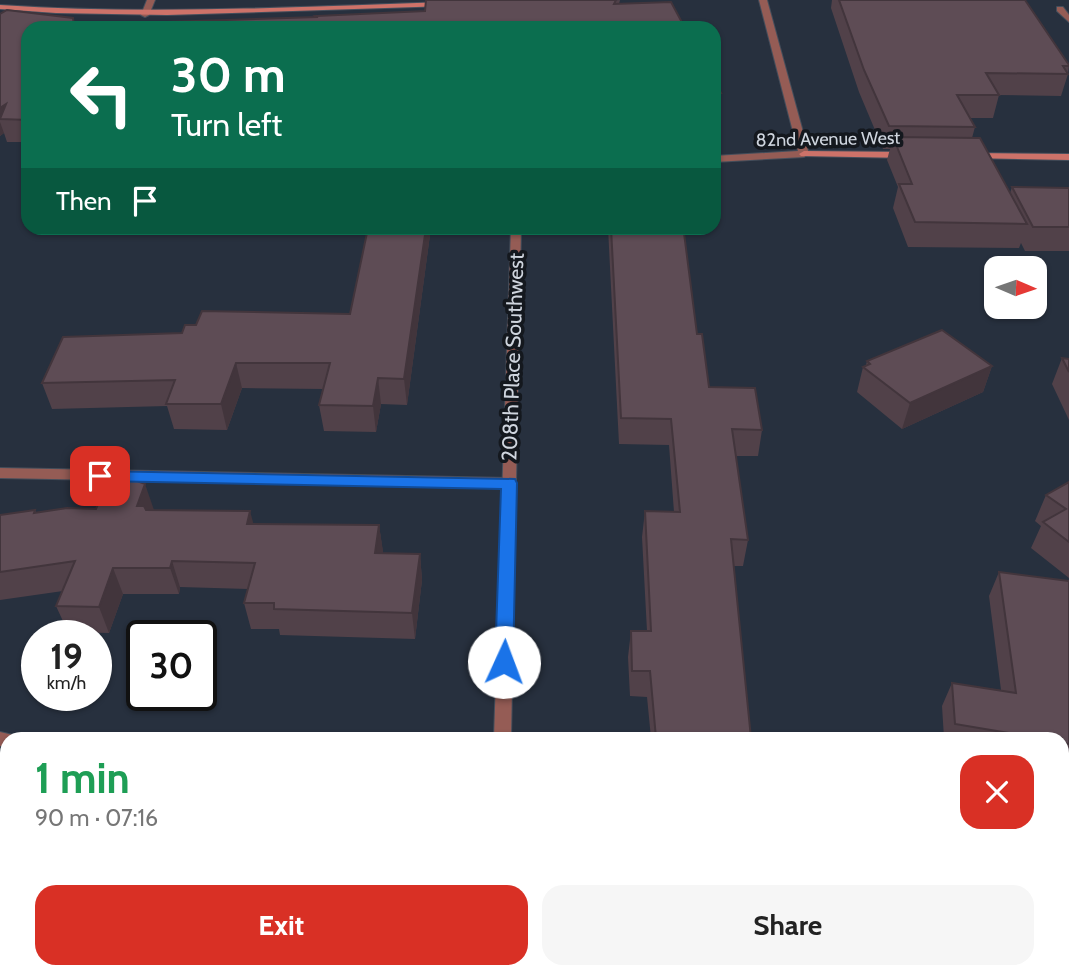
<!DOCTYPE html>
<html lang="en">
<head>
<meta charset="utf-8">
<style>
  :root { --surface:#fff; --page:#f6f6f6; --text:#222; --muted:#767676; --accent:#d93025 }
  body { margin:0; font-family:Cabin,sans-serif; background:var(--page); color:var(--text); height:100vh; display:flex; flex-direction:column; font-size:26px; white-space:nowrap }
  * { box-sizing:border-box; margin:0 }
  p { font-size:23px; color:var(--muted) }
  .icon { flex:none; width:38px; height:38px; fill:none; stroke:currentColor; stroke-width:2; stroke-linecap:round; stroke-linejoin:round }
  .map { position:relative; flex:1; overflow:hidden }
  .drawer { position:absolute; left:0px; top:732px; width:1069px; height:247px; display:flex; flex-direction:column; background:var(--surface); border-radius:21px 21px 0 0; box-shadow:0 2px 5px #0004 }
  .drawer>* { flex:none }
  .hud { position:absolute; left:21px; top:21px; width:700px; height:214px; border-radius:21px; box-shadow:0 2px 5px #0004; background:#0b6e4f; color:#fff; overflow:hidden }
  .needle { width:46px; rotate:92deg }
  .tools { position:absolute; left:984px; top:256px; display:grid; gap:14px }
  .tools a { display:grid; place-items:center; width:63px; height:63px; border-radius:14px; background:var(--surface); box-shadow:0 2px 5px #0004; font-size:35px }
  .speed { position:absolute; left:21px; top:620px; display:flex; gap:14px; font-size:35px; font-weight:700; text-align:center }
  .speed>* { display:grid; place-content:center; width:91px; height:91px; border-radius:50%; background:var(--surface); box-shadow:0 2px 5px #0004; line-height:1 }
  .speed small { font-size:18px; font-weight:400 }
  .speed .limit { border:4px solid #111; border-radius:10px; background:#fff; color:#111 }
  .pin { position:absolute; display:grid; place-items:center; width:60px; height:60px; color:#fff; margin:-30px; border-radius:14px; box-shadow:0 4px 10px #0006 }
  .me { position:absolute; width:77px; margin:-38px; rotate:2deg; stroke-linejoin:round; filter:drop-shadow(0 0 5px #0008) }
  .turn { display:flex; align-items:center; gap:24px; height:147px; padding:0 35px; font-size:32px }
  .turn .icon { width:91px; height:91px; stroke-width:2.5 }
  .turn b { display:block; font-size:49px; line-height:60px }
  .then { display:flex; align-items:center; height:66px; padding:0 35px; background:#0003; gap:14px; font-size:26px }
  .round { display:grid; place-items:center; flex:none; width:74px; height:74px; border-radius:21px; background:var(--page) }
  .headline { display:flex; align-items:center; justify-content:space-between; height:119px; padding:0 35px }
  h1 { font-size:42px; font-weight:700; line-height:52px; color:#1e9e55 }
  .primary-button { display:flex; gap:14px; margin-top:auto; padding:14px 35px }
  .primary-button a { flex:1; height:80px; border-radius:21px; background:var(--accent); color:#fff; font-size:28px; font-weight:700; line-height:80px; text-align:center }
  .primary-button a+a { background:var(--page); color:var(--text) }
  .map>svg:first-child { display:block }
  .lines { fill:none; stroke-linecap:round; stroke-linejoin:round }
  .lane-casing { stroke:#454e5b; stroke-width:2 }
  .street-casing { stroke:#454e5b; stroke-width:2 }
  .secondary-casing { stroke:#454e5b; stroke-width:2 }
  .lane { fill:#955c55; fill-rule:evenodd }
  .street { fill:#955c55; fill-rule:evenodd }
  .secondary { fill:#cd7269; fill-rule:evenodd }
  .wall { fill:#514149 }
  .shaded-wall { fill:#42353c }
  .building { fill:#5e4c55; stroke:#42353c; stroke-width:2 }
  .route { fill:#1a73e8; stroke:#114b97; stroke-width:2 }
  .labels { text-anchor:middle; stroke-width:7; stroke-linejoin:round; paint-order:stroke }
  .far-street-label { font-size:18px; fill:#cfd5de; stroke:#14181e }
  .street-label { font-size:21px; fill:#cfd5de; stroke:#14181e }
</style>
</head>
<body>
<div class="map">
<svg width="1069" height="977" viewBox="0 0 1069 977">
  <rect width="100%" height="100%" fill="#27303e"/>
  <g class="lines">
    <g class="lane-casing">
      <g id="lane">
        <path d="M147 0H155L149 15 145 17 141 15Z"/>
        <path d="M1057 7H1063L1069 15V22L1057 11Z"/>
        <path d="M0 468 509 478 516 483 509 488 0 478Z"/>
      </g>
    </g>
    <g class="street-casing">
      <g id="street">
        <path d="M759 0H767L809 154 804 157 714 162V156L798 151Z"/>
        <path d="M511 228H521L511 738H494Z"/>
        <path d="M0 732 13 735 15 738H7V747L0 746Z"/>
        <path d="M482 971H502L501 977H481Z"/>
      </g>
    </g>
    <g class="secondary-casing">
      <g id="secondary">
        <path d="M444 2 448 4 447 6 167 15 56 13 0 9V5C148 15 296 7 444 2Z"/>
        <path d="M804 151 907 152 912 155 907 158 801 156 799 154Z"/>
        <path d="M972 153 1069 154V160L969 158 967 156Z"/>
      </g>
    </g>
    <use href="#lane" class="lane"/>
    <use href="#street" class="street"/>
    <use href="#secondary" class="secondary"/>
  </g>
  <g class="wall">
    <path d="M620 0 619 4 685 28H28V142H7L4 133 0 136V14L75 25 316 17V16L425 11Z"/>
    <path d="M832 0H1025L1069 65 1068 74 1061 96 999 95 993 118H969L975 127 972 138 1010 193 1012 187 1069 188V251H1025L1021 243 1019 248 908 247 893 208 898 187 887 160 890 149H883L859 92 831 8Z"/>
    <path d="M714 80 721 93 719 115 714 116Z"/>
    <path d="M608 228H682L697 334 709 387 762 430 758 456H736L748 540 743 566H734L751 738H651L647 697 630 696 628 657 631 631H647L642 537 645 511 674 512 669 445 619 444Z"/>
    <path d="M430 235 407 405 381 404 376 432 324 431 319 405 324 389 242 388 227 430 174 429 167 406 52 409 42 383 182 333 196 325 350 314Z"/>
    <path d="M1062 358 1069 359V420L1052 384Z"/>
    <path d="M867 361 992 366 983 392 902 429 857 392 863 367 866 365Z"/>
    <path d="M1069 482V578L1031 548 1041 526 1035 521 1046 495Z"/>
    <path d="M35 510 36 512 154 510 254 524 379 525 383 553 420 554 422 580 415 639 280 635 279 629H251L244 603 248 589 180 587 179 594H123L109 633 68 632 56 606 63 591 0 600V515Z"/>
    <path d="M999 572 1069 581V769L1062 768V738H944L942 706 952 683 1001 690 989 596Z"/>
    <path d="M1069 777V905L1062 895V779Z"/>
    <path d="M0 844 7 971H374L373 977H0Z"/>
    <path d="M650 971H830L831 977H650Z"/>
  </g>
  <g class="shaded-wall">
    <path d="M6 104 0 119V108Z"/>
    <path d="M0 122 4 133 0 136Z"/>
    <path d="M426 228H430V235L407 405 404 379Z"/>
    <path d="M236 363 242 388 227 430 221 404Z"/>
    <path d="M992 366 983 392 902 429 910 403Z"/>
    <path d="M378 378 381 404 376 432 373 406Z"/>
    <path d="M145 484 154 510 146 532 137 506Z"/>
    <path d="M250 511 257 537 247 524Z"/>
    <path d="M379 525 383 551 379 579 375 553Z"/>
    <path d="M420 554 422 580 415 639 412 613Z"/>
    <path d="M172 561 180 587 179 594 170 568Z"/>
    <path d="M113 568 123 594 109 633 99 607Z"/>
    <path d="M366 971H374L373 977H365Z"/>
  </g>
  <g class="building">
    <path d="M426 0H616L614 4 671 2 685 28H28V120L0 119 6 104 0 108V14L7 10 73 18 74 25 318 17 316 16 425 11Z"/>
    <path d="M839 0H1025L1069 65V66H1063L1068 74 986 73 999 95H957L975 127 889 126 864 70Z"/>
    <path d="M714 80 721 93H714Z"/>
    <path d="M893 137 980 138 1027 224 915 222 899 184H912Z"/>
    <path d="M1012 187 1069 188V227H1033Z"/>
    <path d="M368 228H426L404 379 378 378 373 406 319 405 330 363H236L221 404H166L175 380 42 383 63 337 182 333 185 325H196L202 311 350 314Z"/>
    <path d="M611 228H682L684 233 697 334H702L709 387 755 388 762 430 732 429 748 540 731 539 751 738H656L650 671H632L631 631H651L645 511 680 512 671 419 621 418Z"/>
    <path d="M942 330 992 366 910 403 863 367 870 364 867 361Z"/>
    <path d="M1062 358 1069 359V372Z"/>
    <path d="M112 471 145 484 137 506H144L146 510 250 511 247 524 379 525 375 553 420 554 412 613 274 609V603H244L255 563 172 561 170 568H113L99 607 56 606 75 561 0 572V515L35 510 34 513 67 508 96 509Z"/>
    <path d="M1069 482V542L1043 522 1066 509 1046 495Z"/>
    <path d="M999 572 1069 581V744L1062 743V738H1038L955 724 952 683 1016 693Z"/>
    <path d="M1069 777V859L1062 850V779Z"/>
    <path d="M0 844H7V971H366L365 977H142L0 974Z"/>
    <path d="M655 971H830L831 977H656Z"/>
  </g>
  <path class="route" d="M100 471 515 479 517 483 513 662 511 667 504 669 498 667 495 662 501 489 100 481 92 476Z"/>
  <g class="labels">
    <g class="far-street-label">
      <text transform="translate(828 139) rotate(-1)" y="6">82nd Avenue West</text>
    </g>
    <g class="street-label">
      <text transform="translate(513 357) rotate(-88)" y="7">208th Place Southwest</text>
    </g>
  </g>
</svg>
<div class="tools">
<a><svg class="needle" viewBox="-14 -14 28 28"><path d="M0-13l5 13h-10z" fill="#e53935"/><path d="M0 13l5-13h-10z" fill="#767676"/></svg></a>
</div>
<div class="speed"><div>19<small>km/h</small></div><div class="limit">30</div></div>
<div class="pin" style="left:100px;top:476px;background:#d93025"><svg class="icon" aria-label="arrive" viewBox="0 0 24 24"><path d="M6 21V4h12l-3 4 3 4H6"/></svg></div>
<svg class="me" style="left:504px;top:662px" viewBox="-20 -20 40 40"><circle r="19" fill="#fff"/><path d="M0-13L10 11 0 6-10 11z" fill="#1a73e8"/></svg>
<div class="hud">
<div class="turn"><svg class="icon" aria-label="left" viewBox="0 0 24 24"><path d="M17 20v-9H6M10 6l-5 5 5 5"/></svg><div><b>30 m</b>Turn left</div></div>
<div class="then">Then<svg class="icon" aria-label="arrive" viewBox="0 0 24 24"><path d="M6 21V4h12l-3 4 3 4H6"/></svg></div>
</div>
<section class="drawer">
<div class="headline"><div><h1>1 min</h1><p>90 m · 07:16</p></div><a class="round" style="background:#d93025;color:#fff"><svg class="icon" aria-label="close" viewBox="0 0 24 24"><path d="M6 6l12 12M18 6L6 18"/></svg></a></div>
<div class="primary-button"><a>Exit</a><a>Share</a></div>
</section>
</div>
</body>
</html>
